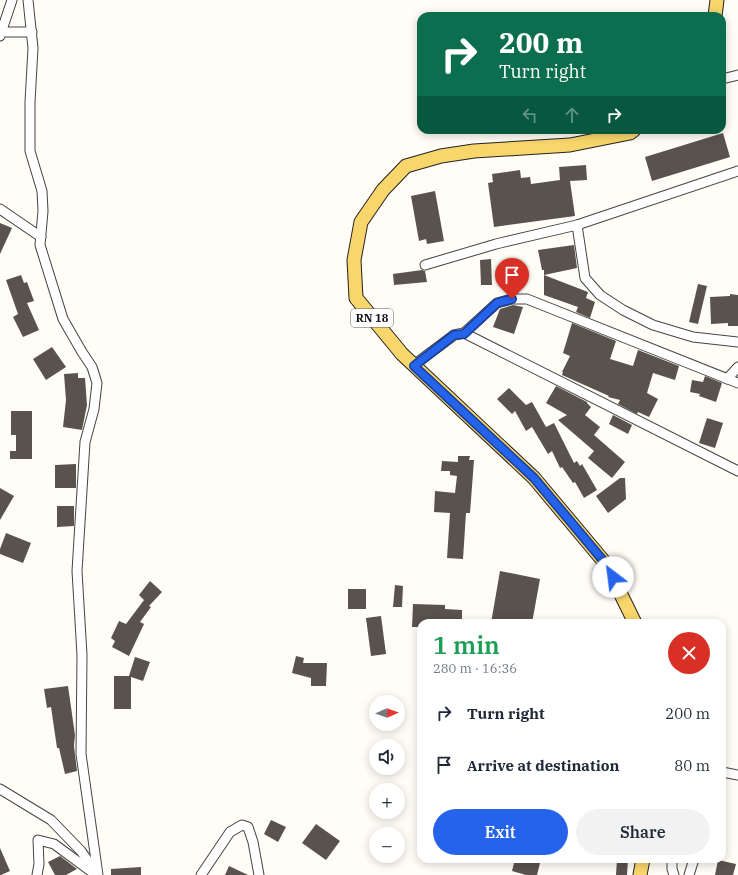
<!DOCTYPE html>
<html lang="en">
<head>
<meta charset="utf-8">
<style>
  :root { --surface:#fff; --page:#f2f2f3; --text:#1f2937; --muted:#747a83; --accent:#2563eb }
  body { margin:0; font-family:"IBM Plex Serif",serif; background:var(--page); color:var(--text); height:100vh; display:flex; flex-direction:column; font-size:15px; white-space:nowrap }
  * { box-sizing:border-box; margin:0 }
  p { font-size:13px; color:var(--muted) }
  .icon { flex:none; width:22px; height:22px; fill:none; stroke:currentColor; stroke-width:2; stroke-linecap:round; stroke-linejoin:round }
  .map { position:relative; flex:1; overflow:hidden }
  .panel { position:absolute; left:417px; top:619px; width:309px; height:244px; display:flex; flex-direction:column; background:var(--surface); border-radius:12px; box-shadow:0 2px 10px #0003 }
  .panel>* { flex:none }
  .guide { position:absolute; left:417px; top:12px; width:309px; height:122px; border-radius:12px; box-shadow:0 2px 10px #0003; background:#0b6e4f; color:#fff; overflow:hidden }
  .needle { width:26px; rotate:88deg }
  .fabs { position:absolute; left:369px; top:695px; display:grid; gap:8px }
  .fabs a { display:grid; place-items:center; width:36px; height:36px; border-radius:50%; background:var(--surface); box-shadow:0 2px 10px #0003; font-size:20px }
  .pin { position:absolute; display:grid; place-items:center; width:34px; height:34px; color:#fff; margin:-41px -17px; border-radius:50% 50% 50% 0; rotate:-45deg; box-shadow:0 0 4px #0007 }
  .pin .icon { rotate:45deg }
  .me { position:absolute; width:44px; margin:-22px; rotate:330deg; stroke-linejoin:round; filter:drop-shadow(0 0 3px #0008) }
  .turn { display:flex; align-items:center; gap:14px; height:84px; padding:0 16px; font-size:18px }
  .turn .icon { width:52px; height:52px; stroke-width:2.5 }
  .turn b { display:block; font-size:28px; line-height:34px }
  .lanes { display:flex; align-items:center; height:38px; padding:0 16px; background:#0003; justify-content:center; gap:20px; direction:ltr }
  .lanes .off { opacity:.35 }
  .round { display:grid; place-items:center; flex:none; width:42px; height:42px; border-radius:21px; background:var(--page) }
  .summary { display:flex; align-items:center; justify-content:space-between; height:68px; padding:0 16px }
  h1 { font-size:24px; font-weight:600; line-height:30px; color:#1e9e55 }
  .button { display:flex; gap:8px; margin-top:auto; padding:8px 16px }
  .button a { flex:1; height:46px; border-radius:24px; background:var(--accent); color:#fff; font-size:16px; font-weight:600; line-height:46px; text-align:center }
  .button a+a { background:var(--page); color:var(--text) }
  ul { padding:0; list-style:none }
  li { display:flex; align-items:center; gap:12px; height:52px; padding:0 16px }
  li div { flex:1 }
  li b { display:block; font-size:15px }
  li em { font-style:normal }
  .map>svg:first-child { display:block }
  .building { fill:#5a524d }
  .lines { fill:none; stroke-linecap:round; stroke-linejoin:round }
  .minor-casing { stroke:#444; stroke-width:11 }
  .primary-casing { stroke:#222; stroke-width:15 }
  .minor { stroke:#fff; stroke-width:9 }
  .primary { stroke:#f9d66b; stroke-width:13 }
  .route-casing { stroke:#184099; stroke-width:10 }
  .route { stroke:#2563eb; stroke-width:7 }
  .labels { text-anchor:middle; stroke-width:4; stroke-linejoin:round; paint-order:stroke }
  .shield { fill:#fff; stroke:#585858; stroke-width:1 }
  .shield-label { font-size:11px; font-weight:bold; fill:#111 }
</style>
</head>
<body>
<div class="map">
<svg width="738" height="875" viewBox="0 0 738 875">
  <rect width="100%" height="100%" fill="#fffdf5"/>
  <g class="building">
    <path d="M723 133 730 157 652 181 645 157Z"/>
    <path d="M586 165 587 180 570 181 575 216 494 227 488 183 493 182 492 174 520 170 521 178 530 177 531 184 560 180 559 167Z"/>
    <path d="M435 191 444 241 427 244 426 239 419 241 411 196Z"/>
    <path d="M0 223 12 228 0 254Z"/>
    <path d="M574 245 577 268 544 275 588 292 586 298 595 302 590 318 576 312 578 307 544 295V270H542L538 250Z"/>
    <path d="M491 259 492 285H481L480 260Z"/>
    <path d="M422 270 425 271 427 282 394 285 393 274Z"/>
    <path d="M21 275 24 283 27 282 34 301 27 303 39 330 23 337 13 317 18 314 6 280Z"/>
    <path d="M698 284 707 286 698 324 689 322Z"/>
    <path d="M730 294 738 295V326H728V323L711 324 710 297 730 296Z"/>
    <path d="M513 305 523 307 514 334 493 327 500 309Z"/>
    <path d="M572 323 616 341 610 359 633 366 638 350 679 366 675 380 653 373 647 393 658 399 649 417 638 412 637 414 618 404 620 400 608 397 609 396 562 375 563 372H562L570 356 563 353Z"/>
    <path d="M52 347 66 367 46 380 33 359Z"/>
    <path d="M78 373V378H85L87 405 82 430 63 427 66 400 64 374Z"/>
    <path d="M705 376 722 383 716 402 699 396 700 394 690 392 692 380 703 382Z"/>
    <path d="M556 386 587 402V403L591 407 585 415 600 427 594 435 625 462 612 478 588 458 594 451 558 420 567 415 546 403Z"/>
    <path d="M509 388 526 405 532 402 546 427 554 423 574 463 577 461 580 466 582 464 597 490 584 498 575 482 573 483 562 467 560 468 552 451 548 454 532 427 526 431 515 411 512 414 497 399Z"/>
    <path d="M11 411H32V459H10V451H16V435H11Z"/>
    <path d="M613 415 632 425 628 434 609 424Z"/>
    <path d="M707 418 723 423 715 448 699 443Z"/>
    <path d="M458 456H470L469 460H474L470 513H466L463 559 447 558 450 513 434 512 435 491 455 493 457 476 450 475V471H441L442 461 458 462Z"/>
    <path d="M76 464V488H55V465Z"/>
    <path d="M620 478H625L626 499 608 513 596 496Z"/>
    <path d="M0 488 14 496 0 520Z"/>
    <path d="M57 506H74V526L57 527Z"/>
    <path d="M6 533 31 543 23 563 0 554V549Z"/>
    <path d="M500 571 540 579 532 623H491Z"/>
    <path d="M150 581 162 592 149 606 151 607 140 622 144 624 129 656 112 647 115 641 111 638 119 621 126 624 144 600 139 595Z"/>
    <path d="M395 585 403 586 402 607H393Z"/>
    <rect x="348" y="589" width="18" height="20"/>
    <path d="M413 604 445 605V609L462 610V623H421V627H412Z"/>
    <path d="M381 616 386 654 371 656 366 618Z"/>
    <path d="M296 656 304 658 303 663H327L326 686H311V678L292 673Z"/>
    <path d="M135 657 150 662 143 681 131 677V709H114V676H129Z"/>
    <path d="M68 686 75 735 74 746 77 771 65 774 59 748H57L51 707 47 708 44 689Z"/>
    <path d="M271 820 286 827 278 842 264 834Z"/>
    <path d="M316 824 340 841 326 860 302 843Z"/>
    <path d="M0 848 10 871 1 875H0Z"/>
    <path d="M60 856 77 869 66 875H55L48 862Z"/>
    <path d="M515 859H541L537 875H526L512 871Z"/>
    <path d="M617 859H628L627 875H616Z"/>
    <path d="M718 860 736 864 733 875H715Z"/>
    <path d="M229 866 248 875H225Z"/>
    <path d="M141 867V875H111V869Z"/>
  </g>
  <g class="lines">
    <g class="minor-casing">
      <g id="minor">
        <path d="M28 0 33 48 30 102V151L42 191 43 211 40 245 63 319 82 352 92 367 97 383 94 409 85 442 77 571 82 655 81 754 98 875"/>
        <path d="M1 32H32"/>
        <path d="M0 36 12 0"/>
        <path d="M722 79 738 75"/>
        <path d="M0 209 41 237"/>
        <path d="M577 225 585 278 600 295 623 310 653 325 693 337 738 342"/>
        <path d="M425 265 496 244 577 225 738 171"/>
        <path d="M464 333 497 303 512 299H527L738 383"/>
        <path d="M414 365 454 335 464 333 738 471"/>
        <path d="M727 379 738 367"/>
        <path d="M722 772 738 775"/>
        <path d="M0 789 51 820 81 851 97 874"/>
        <path d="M672 859V869L674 875"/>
        <path d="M37 875 39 864 38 840 54 844 92 872"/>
        <path d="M201 875 230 832 242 825 248 827 253 842 259 875"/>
        <path d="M689 875 694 859"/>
      </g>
    </g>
    <g class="primary-casing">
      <g id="primary">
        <path d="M715 16 717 0"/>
        <path d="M634 130 630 133 570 145 474 151 441 156 406 166 383 190 361 222 354 260 356 298 402 354 534 478 606 564 635 623"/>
        <path d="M640 875 643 859"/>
      </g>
    </g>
    <use href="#minor" class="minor"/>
    <use href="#primary" class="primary"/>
  </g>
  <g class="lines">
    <g class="route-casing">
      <path id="route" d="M512 299 497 303 464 334 454 335 414 366 534 478 606 564 613 577"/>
    </g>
    <use href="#route" class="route"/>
  </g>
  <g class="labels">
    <rect class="shield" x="351" y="309" width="42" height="18" rx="3"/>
    <g class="shield-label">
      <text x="372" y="322">RN 18</text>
    </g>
  </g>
</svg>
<div class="fabs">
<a><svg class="needle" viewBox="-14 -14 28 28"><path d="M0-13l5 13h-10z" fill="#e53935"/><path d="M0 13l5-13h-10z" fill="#747a83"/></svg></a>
<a><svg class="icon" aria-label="sound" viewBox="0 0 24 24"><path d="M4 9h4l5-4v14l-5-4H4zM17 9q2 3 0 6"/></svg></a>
<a>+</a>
<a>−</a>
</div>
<div class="pin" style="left:512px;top:299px;background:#d93025"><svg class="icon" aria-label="arrive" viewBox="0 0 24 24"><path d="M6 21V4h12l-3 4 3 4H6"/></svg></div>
<svg class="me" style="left:613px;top:577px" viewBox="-20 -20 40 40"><circle r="19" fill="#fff"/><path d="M0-13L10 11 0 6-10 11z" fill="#2563eb"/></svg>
<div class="guide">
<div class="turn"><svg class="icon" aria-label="right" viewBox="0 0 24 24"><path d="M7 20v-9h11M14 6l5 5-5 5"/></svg><div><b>200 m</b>Turn right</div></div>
<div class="lanes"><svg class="icon off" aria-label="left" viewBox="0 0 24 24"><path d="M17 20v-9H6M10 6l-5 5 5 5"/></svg><svg class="icon off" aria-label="ahead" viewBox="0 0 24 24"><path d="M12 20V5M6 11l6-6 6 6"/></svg><svg class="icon" aria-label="right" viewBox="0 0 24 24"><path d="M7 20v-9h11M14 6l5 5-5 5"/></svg></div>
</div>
<section class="panel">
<div class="summary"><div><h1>1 min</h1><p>280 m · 16:36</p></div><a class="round" style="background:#d93025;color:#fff"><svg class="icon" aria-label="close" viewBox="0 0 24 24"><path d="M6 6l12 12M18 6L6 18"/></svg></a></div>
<ul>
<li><svg class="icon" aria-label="right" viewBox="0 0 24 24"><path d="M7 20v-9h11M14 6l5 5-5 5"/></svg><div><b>Turn right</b></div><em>200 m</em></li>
<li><svg class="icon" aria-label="arrive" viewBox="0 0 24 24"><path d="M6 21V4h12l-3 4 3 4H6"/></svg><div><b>Arrive at destination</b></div><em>80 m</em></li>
</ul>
<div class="button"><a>Exit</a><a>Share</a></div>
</section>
</div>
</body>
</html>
